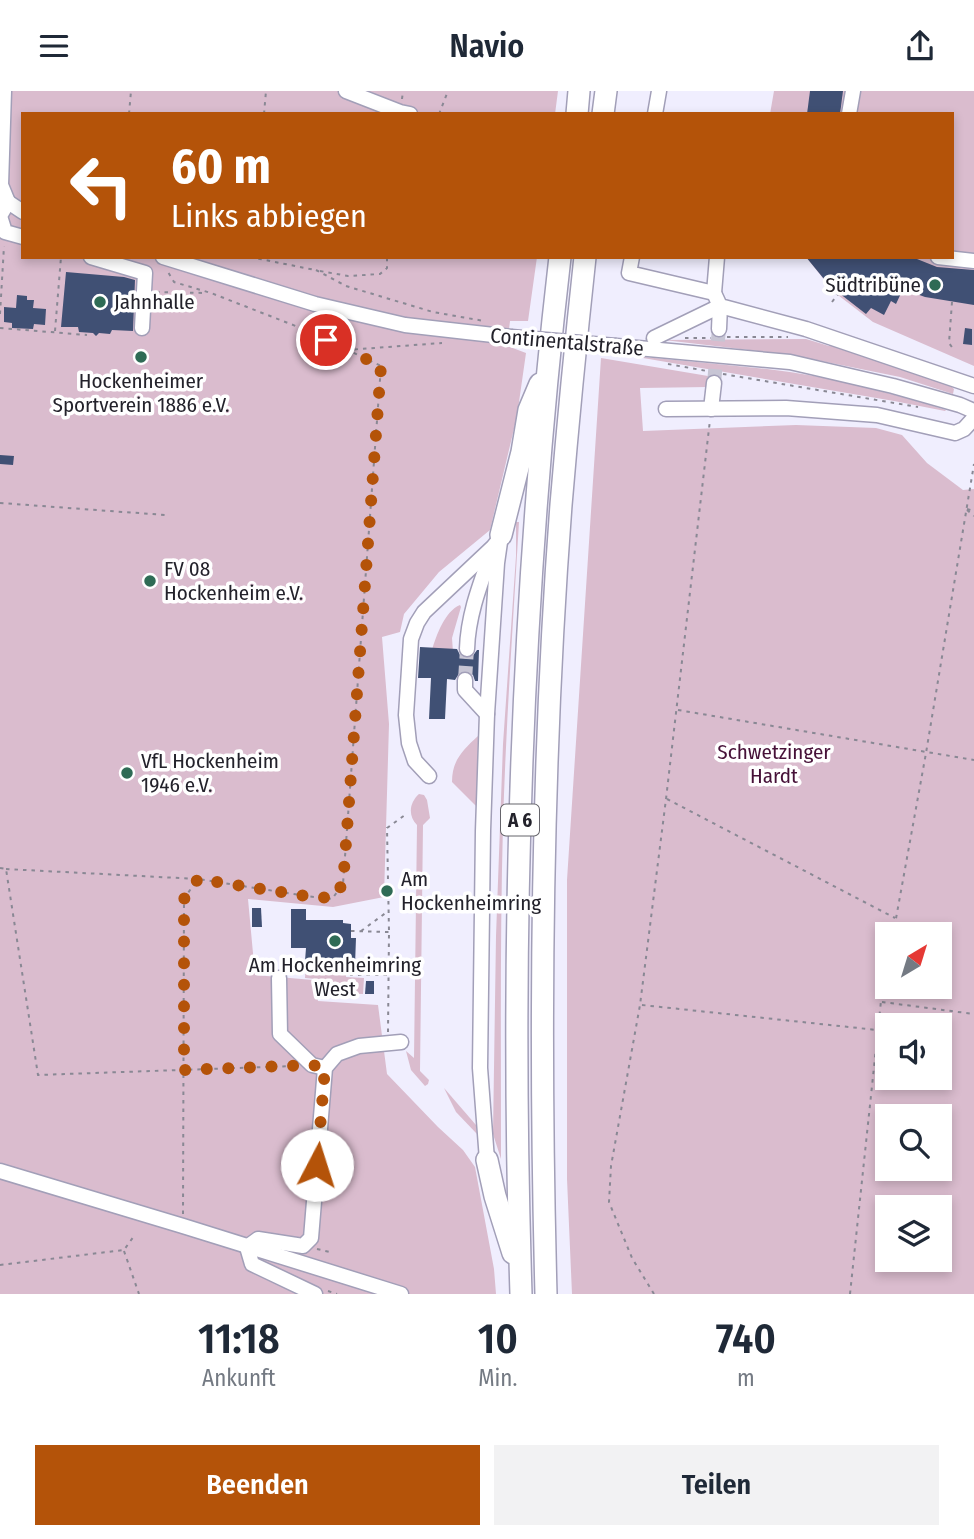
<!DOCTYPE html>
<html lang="de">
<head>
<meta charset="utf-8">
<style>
  :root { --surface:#fff; --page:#f2f2f3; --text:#1f2937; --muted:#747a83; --accent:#b45309 }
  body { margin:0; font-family:"Fira Sans Condensed",sans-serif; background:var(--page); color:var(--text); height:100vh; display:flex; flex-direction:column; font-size:26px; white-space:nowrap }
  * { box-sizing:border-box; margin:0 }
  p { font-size:23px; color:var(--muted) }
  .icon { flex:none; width:38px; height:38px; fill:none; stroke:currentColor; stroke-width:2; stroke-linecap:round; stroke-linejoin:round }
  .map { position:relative; height:1203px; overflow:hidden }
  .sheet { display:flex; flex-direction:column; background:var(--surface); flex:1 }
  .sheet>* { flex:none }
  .top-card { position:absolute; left:21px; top:21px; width:933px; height:147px; border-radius:0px; box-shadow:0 4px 10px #0003; background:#b45309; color:#fff; overflow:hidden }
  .needle { width:46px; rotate:38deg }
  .controls { position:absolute; left:875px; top:831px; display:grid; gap:14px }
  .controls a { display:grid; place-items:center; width:77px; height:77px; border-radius:0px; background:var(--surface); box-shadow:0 4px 10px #0003; font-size:35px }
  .pin { position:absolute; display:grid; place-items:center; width:60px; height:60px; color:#fff; margin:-30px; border:4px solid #fff; border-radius:50%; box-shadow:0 2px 7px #0007 }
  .me { position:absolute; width:77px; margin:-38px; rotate:5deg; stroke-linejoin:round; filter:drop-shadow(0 0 5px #0008) }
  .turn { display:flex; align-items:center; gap:24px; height:147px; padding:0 35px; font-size:32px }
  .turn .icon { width:91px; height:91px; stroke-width:2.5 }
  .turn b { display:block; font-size:49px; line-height:60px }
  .eta { display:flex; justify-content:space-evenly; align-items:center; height:119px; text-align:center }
  .eta b { font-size:42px; font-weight:600; line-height:49px }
  .cta { display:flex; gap:14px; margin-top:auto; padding:14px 35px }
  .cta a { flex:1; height:80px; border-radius:0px; background:var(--accent); color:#fff; font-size:28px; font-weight:600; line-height:80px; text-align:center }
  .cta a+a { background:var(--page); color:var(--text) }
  header { display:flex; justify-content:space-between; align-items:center; height:91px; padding:0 35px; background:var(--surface); font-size:32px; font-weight:600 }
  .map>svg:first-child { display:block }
  .green { fill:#dabcce; fill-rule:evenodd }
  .building { fill:#405074 }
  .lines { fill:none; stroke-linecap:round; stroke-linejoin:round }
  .minor-tunnel { stroke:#c7c5d4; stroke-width:14; stroke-dasharray:14 7; stroke-linecap:butt }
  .minor-casing { stroke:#a29fb8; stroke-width:17 }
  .highway-casing { stroke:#a29fb8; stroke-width:24 }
  .path { stroke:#898894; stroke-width:2; stroke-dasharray:3.5 5; stroke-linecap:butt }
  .minor { stroke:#fff; stroke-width:14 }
  .highway { stroke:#fff; stroke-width:21 }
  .minor-bridge-casing { stroke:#a29fb8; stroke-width:17; stroke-linecap:butt }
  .minor-bridge { stroke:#fff; stroke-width:14 }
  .route { stroke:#b45309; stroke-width:12; stroke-dasharray:0 21.6 }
  .poi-dot { fill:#2f6b55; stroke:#fff; stroke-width:2.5 }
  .labels { text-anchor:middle; stroke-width:7; stroke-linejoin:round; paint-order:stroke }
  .shield { fill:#fff; stroke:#65646b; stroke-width:2 }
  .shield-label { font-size:19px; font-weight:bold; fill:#23222b }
  .poi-label { font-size:21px; fill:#23222b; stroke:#fff; text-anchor:start }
  .street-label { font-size:21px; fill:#23222b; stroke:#fff }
  .park-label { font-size:21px; fill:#461138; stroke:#fff }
</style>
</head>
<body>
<header><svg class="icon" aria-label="menu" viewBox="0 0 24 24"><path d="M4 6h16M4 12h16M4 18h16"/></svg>Navio<svg class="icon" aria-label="share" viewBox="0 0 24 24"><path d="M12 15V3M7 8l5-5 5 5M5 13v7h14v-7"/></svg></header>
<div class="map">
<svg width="974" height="1203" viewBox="0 0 974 1203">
  <rect width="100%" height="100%" fill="#f0eefe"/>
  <g class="green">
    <path d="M0 0H558L555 23H23V166H537L528 230H510L507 255 526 262 517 325 490 439 439 481 404 523 400 541 382 546 389 633 384 806 333 816 248 808 255 884 313 889 318 910 378 914 387 983 438 1036 463 1059 475 1076 494 1178 496 1203H0Z"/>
    <path d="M774 0H974V275L873 231 834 201 806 166H952V23H770Z"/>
    <path d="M806 248 829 255 830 252 947 291 954 298 953 303 900 286 792 264 664 249Z"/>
    <path d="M644 266C685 270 726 274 767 278 828 285 888 301 946 319L945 320 894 310 643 267Z"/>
    <path d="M601 267 708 285V296L640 297 643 340 796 334 876 337 902 344 927 372 963 399 974 398V1203H572L567 1088V789ZM887 844H940V896H887ZM887 934H940V987H887ZM887 1026H940V1078H887ZM887 1116H940V1169H887Z"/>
    <path d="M516 431H519C513 532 506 632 503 733 500 845 501 956 501 1068L493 1043 496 845 503 653 516 465Z"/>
    <path d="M460 514 461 516 452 547 453 561 432 559C436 545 445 520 460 514Z"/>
    <path d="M478 645 477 716 452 691C452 669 463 659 478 645Z"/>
    <path d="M419 703 424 704 427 709 430 727 423 734 420 980 429 989 428 993 425 995 411 979 406 960 414 967 417 734C408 725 409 712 419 703Z"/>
    <path d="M306 872 346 873V886L364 887 363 903 317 902V888L305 887Z"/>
    <path d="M444 997 476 1034 477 1043 456 1021Z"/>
  </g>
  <g class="building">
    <path d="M810 0H843L840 23H807Z"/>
    <path d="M806 166H912L937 176 974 179V214L925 206 903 198 896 213 891 210 884 224 871 217 866 223 839 202 824 188Z"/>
    <path d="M66 181 124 186 135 189 133 240 112 239 110 243 99 242 96 245 93 242 79 241 78 236H61Z"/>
    <path d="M17 204 27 205V209H34L33 217 46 218 45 234 34 233 33 238 12 237V232L4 231V216L16 217Z"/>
    <path d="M965 237 972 238V254L963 253Z"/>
    <path d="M0 364 14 365 13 374 0 373Z"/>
    <path d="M420 556 457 558 461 566 467 568 472 566 477 559H479L478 590H475L473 584 466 579 460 581 455 589 447 588 445 628H429L431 587H418Z"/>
    <path d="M252 817H261L262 836H252Z"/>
    <path d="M291 818H306V829H343V832L351 833V847H356L355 874H347V871L305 870 306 857H291Z"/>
    <path d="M366 890H374V903H365Z"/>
  </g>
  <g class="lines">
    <g class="minor-tunnel">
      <path d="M714 292 719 238"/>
      <path d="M465 589 467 558"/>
    </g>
    <g class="minor-casing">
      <g id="minor">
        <path d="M4 0 1 94 8 111"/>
        <path d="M346 0 400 21 410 23"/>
        <path d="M655 23 659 0"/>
        <path d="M849 23 853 0"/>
        <path d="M0 111H8L23 121"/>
        <path d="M8 111 0 125 5 141 23 146"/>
        <path d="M91 166 145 182 142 237"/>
        <path d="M163 166 315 213 405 234 511 246"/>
        <path d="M632 166 629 182 714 202 720 215 806 238 974 295"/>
        <path d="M938 166 974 170"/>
        <path d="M714 202 717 166"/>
        <path d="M654 247 720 215 719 238"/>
        <path d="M616 255 790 271 893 295 960 314 974 320"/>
        <path d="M666 318 786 317 877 324 955 342 964 338 974 327"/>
        <path d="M711 318 714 292"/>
        <path d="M467 558C468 523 481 491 493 457"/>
        <path d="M465 589V599L487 623"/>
        <path d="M429 685 415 670 409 652 406 624 411 548 417 532 424 521 493 456 501 446"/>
        <path d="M279 887 280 943 312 974 325 977"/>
        <path d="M487 1069 480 977 483 740 487 623 497 472 501 444"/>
        <path d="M0 1080 183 1135 401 1203"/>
        <path d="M315 1203 252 1173 247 1156 258 1148 303 1155 311 1147 325 977 337 963 359 955 401 951"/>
      </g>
    </g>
    <g class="highway-casing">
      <g id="highway">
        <path d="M577 23 579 0"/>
        <path d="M603 23 606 0"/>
        <path d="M501 444 522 361 529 319 540 293"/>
        <path d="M487 1069 495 1105 513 1162"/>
        <path d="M521 1203C510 857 520 510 560 166"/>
        <path d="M546 1203C539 940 541 676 561 414 568 331 576 249 585 166"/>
      </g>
    </g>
    <g class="path">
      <path d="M402 8 403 0"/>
      <path d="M129 23 131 0"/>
      <path d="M264 23 266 0"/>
      <path d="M439 23 448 0"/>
      <path d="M250 166 315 179"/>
      <path d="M316 179 346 195 433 221 484 230"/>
      <path d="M320 180 348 185 380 183 387 177V166"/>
      <path d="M156 201 207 202"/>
      <path d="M832 211 839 202"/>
      <path d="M952 211 949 252 954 259"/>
      <path d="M0 223 4 155"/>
      <path d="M0 237 87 244"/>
      <path d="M55 240 61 166"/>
      <path d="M727 246H788"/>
      <path d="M685 247H711"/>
      <path d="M346 259 442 252"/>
      <path d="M668 273 707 280"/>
      <path d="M723 283 918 316"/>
      <path d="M0 412 165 424"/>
      <path d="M967 418 974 420"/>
      <path d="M967 419 974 425"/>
      <path d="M678 619 974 669"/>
      <path d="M667 708 895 827"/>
      <path d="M0 777 6 778 38 984 293 975"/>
      <path d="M6 778 198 788 306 805 332 808 343 793 381 275 306 239 211 202 174 191 168 181"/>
      <path d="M351 840 389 841"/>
      <path d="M361 840 387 821"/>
      <path d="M893 844 926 662 974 373"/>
      <path d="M351 874V884H388"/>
      <path d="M329 881 350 882"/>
      <path d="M882 911 974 923"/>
      <path d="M642 914 877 939"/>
      <path d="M388 941 389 841 387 737 405 724"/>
      <path d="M183 1123 184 808 196 790"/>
      <path d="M317 1158 330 1161"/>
      <path d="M124 1160 139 1203"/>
      <path d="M0 1174 124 1159 134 1145"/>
      <path d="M328 1200 337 1203"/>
      <path d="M654 1203 632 1167 609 1111 611 1075 640 914 666 708 710 329"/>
      <path d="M850 1203 881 910 887 876"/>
    </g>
    <use href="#minor" class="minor"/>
    <use href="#highway" class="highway"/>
    <g class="minor-bridge-casing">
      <path id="minor-bridge" d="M511 246 616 255"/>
    </g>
    <use href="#minor-bridge" class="minor-bridge"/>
  </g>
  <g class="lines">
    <path class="route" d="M317 1074 325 977 312 974 184 979V808L198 788 306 805 332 807 343 793 381 275 326 249"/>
  </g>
  <g class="poi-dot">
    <circle cx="935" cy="194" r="7"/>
    <circle cx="100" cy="211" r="7"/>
    <circle cx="141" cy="266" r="7"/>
    <circle cx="150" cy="490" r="7"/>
    <circle cx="127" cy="682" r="7"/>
    <circle cx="387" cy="800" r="7"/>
    <circle cx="335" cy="850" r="7"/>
  </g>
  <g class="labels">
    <rect class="shield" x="501" y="713.5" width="38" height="31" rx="5"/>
    <g class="shield-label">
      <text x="520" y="736">A 6</text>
    </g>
    <g class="poi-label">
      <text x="921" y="201" text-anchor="end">Südtribüne</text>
      <text x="114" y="218">Jahnhalle</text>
      <text x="141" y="297" text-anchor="middle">Hockenheimer<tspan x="141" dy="24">Sportverein 1886 e.V.</tspan></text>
      <text x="164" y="485">FV 08<tspan x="164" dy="24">Hockenheim e.V.</tspan></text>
      <text x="141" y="677">VfL Hockenheim<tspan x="141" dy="24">1946 e.V.</tspan></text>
      <text x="401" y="795">Am<tspan x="401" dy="24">Hockenheimring</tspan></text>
      <text x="335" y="881" text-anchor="middle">Am Hockenheimring<tspan x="335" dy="24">West</tspan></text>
    </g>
    <g class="street-label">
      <text transform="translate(567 251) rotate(5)" y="7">Continentalstraße</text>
    </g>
    <g class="park-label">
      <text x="774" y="668">Schwetzinger<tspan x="774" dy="24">Hardt</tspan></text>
    </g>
  </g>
</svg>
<div class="controls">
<a><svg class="needle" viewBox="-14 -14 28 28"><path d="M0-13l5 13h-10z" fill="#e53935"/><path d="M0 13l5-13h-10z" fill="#747a83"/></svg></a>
<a><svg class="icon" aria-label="sound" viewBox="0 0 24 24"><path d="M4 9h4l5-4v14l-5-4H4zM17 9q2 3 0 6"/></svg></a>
<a><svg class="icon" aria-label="search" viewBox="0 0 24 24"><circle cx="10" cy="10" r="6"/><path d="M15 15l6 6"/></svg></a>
<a><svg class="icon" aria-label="layers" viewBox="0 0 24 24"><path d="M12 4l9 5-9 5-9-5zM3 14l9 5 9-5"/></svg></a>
</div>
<div class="pin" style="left:326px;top:249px;background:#d93025"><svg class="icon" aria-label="arrive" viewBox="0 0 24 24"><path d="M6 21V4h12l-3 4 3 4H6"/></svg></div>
<svg class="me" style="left:317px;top:1074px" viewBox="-20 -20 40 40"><circle r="19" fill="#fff"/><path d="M0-13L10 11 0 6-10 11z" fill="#b45309"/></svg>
<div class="top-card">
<div class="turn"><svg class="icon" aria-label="left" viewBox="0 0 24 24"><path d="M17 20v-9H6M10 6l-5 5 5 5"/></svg><div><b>60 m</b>Links abbiegen</div></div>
</div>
</div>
<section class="sheet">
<div class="eta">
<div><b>11:18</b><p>Ankunft</p></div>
<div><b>10</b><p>Min.</p></div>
<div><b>740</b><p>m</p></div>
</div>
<div class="cta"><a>Beenden</a><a>Teilen</a></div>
</section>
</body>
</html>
